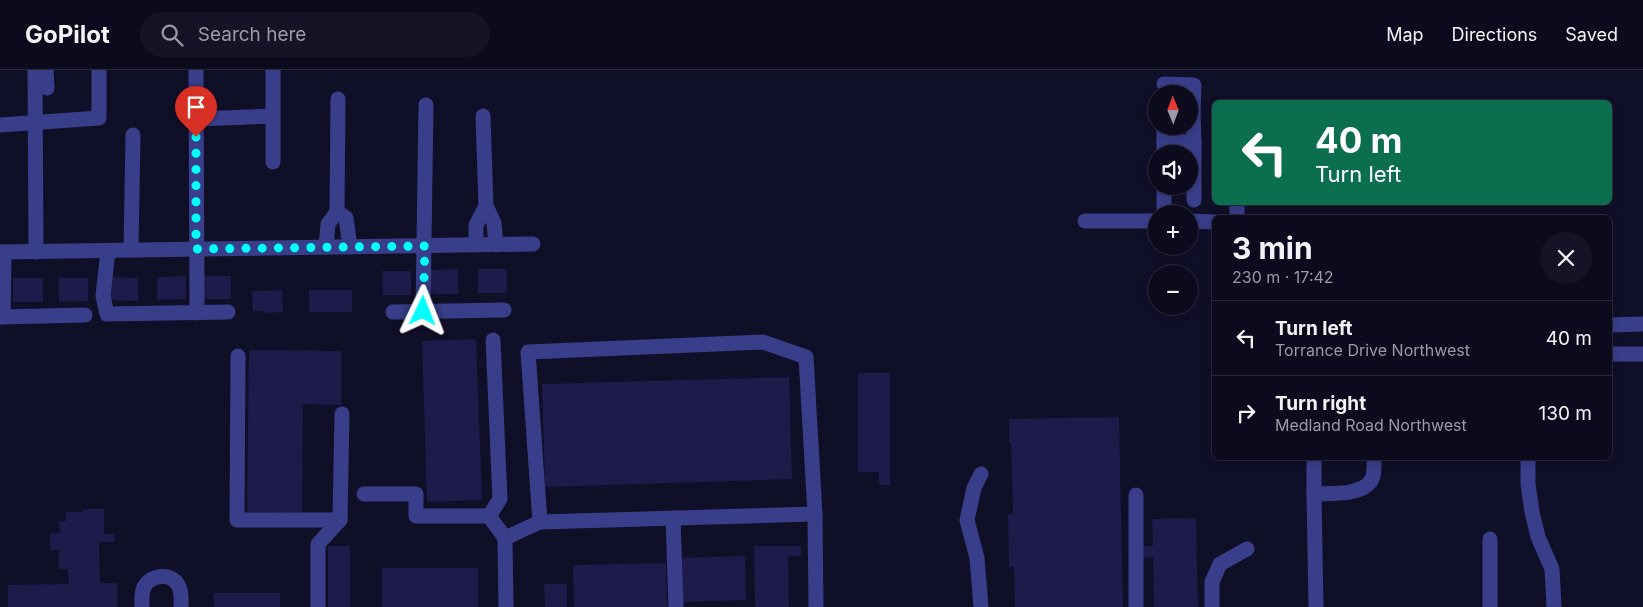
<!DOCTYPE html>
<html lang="en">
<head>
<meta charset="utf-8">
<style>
  :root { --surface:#0c0b1e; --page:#151427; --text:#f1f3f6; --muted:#9a9ba4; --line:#2c2b3c }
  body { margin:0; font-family:Inter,sans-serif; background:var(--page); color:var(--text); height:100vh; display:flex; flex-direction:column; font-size:19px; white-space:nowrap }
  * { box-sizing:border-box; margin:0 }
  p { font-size:16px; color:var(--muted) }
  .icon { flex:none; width:28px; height:28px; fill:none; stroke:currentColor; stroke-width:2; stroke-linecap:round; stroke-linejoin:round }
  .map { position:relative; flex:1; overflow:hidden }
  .sheet { position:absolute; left:1212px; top:145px; width:400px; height:245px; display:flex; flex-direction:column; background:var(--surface); border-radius:8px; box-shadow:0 2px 8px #0003,0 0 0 1px var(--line) }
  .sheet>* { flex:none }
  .guide { position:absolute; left:1212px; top:30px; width:400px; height:105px; border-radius:8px; box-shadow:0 2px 8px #0003,0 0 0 1px var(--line); background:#0b6e4f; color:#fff; overflow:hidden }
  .needle { width:32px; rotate:359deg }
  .buttons { position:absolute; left:1148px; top:15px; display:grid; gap:10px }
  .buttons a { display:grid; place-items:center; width:50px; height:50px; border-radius:50%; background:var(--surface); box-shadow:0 2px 8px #0003,0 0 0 1px var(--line); font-size:25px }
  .pin { position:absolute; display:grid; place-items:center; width:42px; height:42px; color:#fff; margin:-51px -21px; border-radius:50% 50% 50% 0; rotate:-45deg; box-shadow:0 0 5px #0007 }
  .pin .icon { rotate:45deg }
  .me { position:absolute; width:55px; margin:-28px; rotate:2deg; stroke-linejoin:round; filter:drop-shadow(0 0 4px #0008) }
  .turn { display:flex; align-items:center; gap:18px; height:105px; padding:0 20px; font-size:22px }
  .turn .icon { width:65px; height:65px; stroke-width:2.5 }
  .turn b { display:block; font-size:35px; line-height:42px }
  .round { display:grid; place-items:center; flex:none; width:52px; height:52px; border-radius:26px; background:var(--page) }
  .overview { display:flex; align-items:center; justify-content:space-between; height:85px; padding:0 20px }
  h1 { font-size:30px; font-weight:700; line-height:38px }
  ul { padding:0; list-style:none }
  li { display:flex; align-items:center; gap:15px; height:75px; padding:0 20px; border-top:1px solid var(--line) }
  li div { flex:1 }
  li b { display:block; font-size:19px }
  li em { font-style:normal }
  header { display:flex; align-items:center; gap:30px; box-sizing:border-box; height:70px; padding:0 25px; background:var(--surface); border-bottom:1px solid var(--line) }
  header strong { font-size:24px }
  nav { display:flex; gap:28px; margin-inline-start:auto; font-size:18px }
  .search { width:350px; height:45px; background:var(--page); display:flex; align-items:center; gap:12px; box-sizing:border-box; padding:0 18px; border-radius:28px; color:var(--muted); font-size:19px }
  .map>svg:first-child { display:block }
  .building { fill:#1e1a4a }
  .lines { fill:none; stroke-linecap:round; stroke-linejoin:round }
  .minor { stroke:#383e89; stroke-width:15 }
  .route { stroke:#01fffb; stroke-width:9; stroke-dasharray:0 16.2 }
</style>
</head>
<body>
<header>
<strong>GoPilot</strong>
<div class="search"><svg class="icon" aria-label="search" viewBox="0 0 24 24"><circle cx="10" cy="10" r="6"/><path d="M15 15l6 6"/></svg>Search here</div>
<nav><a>Map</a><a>Directions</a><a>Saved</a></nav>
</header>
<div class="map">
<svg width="1643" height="537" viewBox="0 0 1643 537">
  <rect width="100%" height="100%" fill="#100f28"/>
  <g class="building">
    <path d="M458 199V224H430L429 200Z"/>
    <rect x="478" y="199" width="29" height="24"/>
    <path d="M382 201H411V225H383Z"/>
    <path d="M186 206V229L157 230V207Z"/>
    <rect x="203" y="206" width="28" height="23"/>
    <path d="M109 207 138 208V231L109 230Z"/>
    <rect x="13" y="208" width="30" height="24"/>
    <path d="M59 208H88V231L59 232Z"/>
    <path d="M282 220 283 242 263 243V241H253L252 221Z"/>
    <rect x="309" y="220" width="43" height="22"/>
    <path d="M476 269 482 430 427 432 422 271Z"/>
    <path d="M249 280 341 281V335L303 334 302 443 247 442Z"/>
    <path d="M858 303H890V415H879V402H858Z"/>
    <path d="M789 307 792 409 545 417 542 314Z"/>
    <path d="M1119 347 1123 537H1015L1014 497H1009L1008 444H1013L1011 372H1009V349Z"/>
    <path d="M83 439H104V464H114V472H99L100 513H117V537H8V515L69 514 68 499H59V480H50V463H60L59 451H66V442H83Z"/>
    <path d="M1196 448 1198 537H1154L1153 487 1140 488 1139 476H1153L1152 449Z"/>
    <rect x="328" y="476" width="22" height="61"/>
    <path d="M754 476H801V486H788L789 537H755Z"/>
    <path d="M745 486 746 530 680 532 678 488Z"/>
    <path d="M666 493 667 537H574L573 495Z"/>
    <rect x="382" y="498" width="96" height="39"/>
    <path d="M544 514H567V537H545Z"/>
    <rect x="214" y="523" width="66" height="14"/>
  </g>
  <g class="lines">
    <g class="minor">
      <path d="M35 0 36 182"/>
      <path d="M46 0 47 18"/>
      <path d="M196 0 197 243"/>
      <path d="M273 0V92"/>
      <path d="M1164 14 1194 15 1193 42"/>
      <path d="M1189 42H1193L1194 72"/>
      <path d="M196 49 273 46"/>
      <path d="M0 55 99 48V0"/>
      <path d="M1164 56V84"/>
      <path d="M1164 72H1194V130"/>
      <path d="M1164 116V144"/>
      <path d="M486 136 494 153 496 175"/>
      <path d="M337 142 346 148 350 177"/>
      <path d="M1237 148V132"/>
      <path d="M1085 151H1156"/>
      <path d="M1189 151 1215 152"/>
      <path d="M476 175V155L486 136 483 46"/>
      <path d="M326 177 328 154 337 142 338 29"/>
      <path d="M131 180 133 65"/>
      <path d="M108 181 103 226 107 244 228 242"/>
      <path d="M0 182 533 174"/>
      <path d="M423 241 426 35"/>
      <path d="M393 242 504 240"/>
      <path d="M0 247 85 245"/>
      <path d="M3 247 4 182"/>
      <path d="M1610 255 1643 254"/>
      <path d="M1610 284H1643"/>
      <path d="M238 286 237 450H340"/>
      <path d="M1314 388V424C1331 423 1360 426 1371 411 1375 405 1374 395 1374 388"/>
      <path d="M1528 388V414L1532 442 1538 467 1552 499 1554 537"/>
      <path d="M364 424H416V446H489L505 468"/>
      <path d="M1314 424 1316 537"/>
      <path d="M489 446 500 429 493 270"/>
      <path d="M673 448 676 537"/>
      <path d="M540 452 528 282 763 272 806 287 815 444 816 537"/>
      <path d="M505 468 540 452 815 444"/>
      <path d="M505 468 506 537"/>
      <path d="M1490 469V537"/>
      <path d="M142 537C142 530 141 524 144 517 151 504 173 502 179 517 182 523 181 531 181 537"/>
      <path d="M318 537V474L340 450 342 344"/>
      <path d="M981 537 977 488 967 450 974 418 981 404"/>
      <path d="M1136 537V425"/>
      <path d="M1212 537V512L1220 494 1247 479"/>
    </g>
  </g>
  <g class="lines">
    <path class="route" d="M196 67V179L425 176 423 241"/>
  </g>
</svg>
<div class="buttons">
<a><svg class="needle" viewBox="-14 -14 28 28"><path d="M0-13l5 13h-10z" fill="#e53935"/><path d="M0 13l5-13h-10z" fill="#9a9ba4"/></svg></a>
<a><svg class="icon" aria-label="sound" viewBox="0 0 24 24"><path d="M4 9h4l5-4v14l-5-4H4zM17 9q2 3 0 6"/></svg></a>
<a>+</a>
<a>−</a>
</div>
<div class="pin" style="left:196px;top:67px;background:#d93025"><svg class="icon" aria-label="arrive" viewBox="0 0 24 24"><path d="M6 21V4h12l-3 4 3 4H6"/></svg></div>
<svg class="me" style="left:423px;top:241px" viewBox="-20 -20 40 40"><path d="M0-17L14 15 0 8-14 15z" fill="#01fffb" stroke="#fff" stroke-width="4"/></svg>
<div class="guide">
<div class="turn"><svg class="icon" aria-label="left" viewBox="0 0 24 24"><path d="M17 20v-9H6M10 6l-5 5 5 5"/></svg><div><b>40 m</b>Turn left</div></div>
</div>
<section class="sheet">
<div class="overview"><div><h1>3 min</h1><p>230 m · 17:42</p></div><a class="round"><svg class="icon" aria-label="close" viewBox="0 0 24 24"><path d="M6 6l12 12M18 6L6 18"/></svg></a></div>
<ul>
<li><svg class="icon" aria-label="left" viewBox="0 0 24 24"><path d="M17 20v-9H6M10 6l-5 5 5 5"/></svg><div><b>Turn left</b><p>Torrance Drive Northwest</p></div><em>40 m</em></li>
<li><svg class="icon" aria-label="right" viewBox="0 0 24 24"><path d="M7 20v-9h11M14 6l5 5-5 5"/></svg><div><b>Turn right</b><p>Medland Road Northwest</p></div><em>130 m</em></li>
</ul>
</section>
</div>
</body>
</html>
